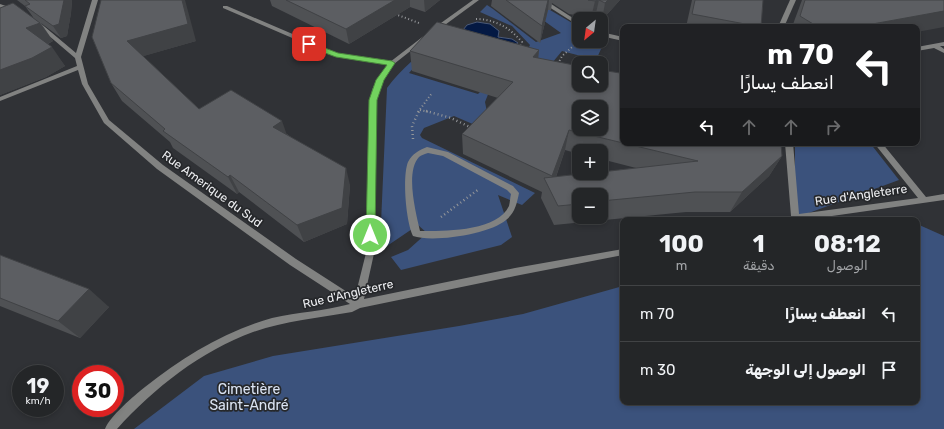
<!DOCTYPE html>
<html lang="ar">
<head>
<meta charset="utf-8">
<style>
  :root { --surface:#242628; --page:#2c2e30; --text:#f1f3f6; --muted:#a3a5a8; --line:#414345 }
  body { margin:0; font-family:Rubik,Cairo,sans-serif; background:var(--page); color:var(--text); direction:rtl; height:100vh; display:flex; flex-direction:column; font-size:15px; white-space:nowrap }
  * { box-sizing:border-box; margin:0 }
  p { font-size:13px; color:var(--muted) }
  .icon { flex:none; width:22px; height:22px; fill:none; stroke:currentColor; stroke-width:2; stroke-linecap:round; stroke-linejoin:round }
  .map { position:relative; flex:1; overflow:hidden; direction:ltr }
  .sheet { position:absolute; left:620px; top:217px; width:300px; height:188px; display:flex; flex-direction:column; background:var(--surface); border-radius:8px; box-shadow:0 2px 6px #0003,0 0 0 1px var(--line); direction:rtl }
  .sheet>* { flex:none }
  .hud { position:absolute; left:620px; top:24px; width:300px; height:122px; border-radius:8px; box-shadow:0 2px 6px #0003,0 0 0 1px var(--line); direction:rtl; background:#202124; color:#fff; overflow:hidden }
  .needle { width:26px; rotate:209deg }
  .tools { position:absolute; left:572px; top:12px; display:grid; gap:8px }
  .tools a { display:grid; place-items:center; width:36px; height:36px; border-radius:8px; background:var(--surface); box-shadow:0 2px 6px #0003,0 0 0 1px var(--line); font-size:20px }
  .speed { position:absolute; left:12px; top:365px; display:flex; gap:8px; font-size:20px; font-weight:700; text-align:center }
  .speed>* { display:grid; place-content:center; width:52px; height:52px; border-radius:50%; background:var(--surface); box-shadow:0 2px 6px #0003,0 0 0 1px var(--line); line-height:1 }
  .speed small { font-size:10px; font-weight:400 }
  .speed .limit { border:6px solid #d22; background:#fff; color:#111 }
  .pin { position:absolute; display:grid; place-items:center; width:34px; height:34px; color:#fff; margin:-17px; border-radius:8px; box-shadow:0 2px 6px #0006 }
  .me { position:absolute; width:44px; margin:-22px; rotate:0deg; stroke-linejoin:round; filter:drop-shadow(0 0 3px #0008) }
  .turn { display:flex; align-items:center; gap:14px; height:84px; padding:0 20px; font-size:18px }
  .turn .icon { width:52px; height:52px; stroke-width:2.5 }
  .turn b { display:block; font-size:28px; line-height:34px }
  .lanes { display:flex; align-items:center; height:38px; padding:0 20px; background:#0003; justify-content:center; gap:20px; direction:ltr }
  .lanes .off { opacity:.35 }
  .eta { display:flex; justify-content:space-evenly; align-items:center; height:68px; text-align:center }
  .eta b { font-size:24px; font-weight:700; line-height:28px }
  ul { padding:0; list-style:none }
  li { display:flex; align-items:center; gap:12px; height:56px; padding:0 20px; border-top:1px solid var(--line) }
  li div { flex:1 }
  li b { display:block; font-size:15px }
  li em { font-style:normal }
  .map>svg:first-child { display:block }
  .green { fill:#3b527c }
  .water { fill:#041943; stroke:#4a5977 }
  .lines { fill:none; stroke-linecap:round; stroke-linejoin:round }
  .path-far1 { stroke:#95979a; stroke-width:2; stroke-dasharray:1 2.5; stroke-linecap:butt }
  .path { stroke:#95979a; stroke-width:2.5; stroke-dasharray:1 3; stroke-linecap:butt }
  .lane { fill:#818281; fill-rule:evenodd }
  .street { fill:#818281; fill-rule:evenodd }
  .wall { fill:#4f5154; fill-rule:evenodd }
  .shaded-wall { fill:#404245 }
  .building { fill:#5c5e62; stroke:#404245; fill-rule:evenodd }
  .route { fill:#72d25e; stroke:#4a883d }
  .labels { text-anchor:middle; stroke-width:3.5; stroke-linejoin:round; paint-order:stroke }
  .street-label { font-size:12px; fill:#edeef1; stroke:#26282b }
  .near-park-label { font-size:14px; fill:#dbe4f3; stroke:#26282b }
</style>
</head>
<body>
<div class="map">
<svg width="944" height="429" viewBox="0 0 944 429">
  <rect width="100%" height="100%" fill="#303236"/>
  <g class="green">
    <path d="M515 0H533L579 27V41H601V36L606 38 596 60 562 51 547 69 527 51 530 45 512 26 480 12 487 5 493 9 536 42 561 33Z"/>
    <path d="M438 40 409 73 478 94 482 90 489 92 485 102 487 112 475 125 454 116 424 128 420 135 422 138 535 193 522 205 498 195 512 237 501 245 401 270 391 257 408 250 427 233 418 225 387 246 381 223 387 88C401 69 419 54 438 40Z"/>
    <path d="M795 143H870L899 180 795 218Z"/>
    <path d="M917 224 944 236V429H134L204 376 273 356 459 326 523 314 623 286V402H917Z"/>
  </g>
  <path class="water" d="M477 22 490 24 499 31 498 37 512 39 518 43 513 47 463 30 467 25Z"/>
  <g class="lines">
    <g class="path-far1">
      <path d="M395 14 419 23"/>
      <path d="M476 19C495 19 510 28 522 42L520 47"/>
      <path d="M558 64 562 56 579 41"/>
      <path d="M420 110 429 112"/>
      <path d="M418 112 432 93"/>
    </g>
    <g class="path">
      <path d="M426 111 451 118 472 128"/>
      <path d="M413 139 412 126 419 111"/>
      <path d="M441 217 479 189"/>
    </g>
    <g class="lane">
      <path d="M223 6H227L337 53 392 61 395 63 392 65 334 56 223 8Z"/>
      <path d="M427 147 448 152 513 186 519 193C517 203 515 213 506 220 490 234 433 243 413 236 406 222 402 177 408 162 412 154 419 150 427 147ZM428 153 443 156 507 190 511 194C510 198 510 202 509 206 497 232 443 231 420 231 416 213 405 172 419 157 421 155 425 154 428 153Z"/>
    </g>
    <g class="street">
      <path d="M92 0H98L81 57 88 84 109 120 163 165 296 259 355 297 367 249 369 116 372 90 377 79 390 62 425 35 427 36V38L394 64 383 79 378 90 375 116V249L364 299 515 268 623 249V255L515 276 360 308 352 312C319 318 284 321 253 332 201 351 154 388 117 429H105C110 416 134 396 145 387 183 357 225 331 272 318 298 312 325 311 350 304L290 265 157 169 104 123 82 84 78 70 0 101V97L77 66 75 58 34 23 39 22 76 53Z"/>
      <path d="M473 0H479L438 30H434V28Z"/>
      <path d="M538 0H545L579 22V26Z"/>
      <path d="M790 0H796L784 27H778Z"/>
      <path d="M0 4 15 9 16 10 13 12 0 8Z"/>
      <path d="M601 32 623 37V41L601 36Z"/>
      <path d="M944 42V46H940L944 49V53L934 48 917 51V47Z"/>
      <path d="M785 143H793L799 214 918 198 874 143H882L926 197 944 194V200L804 220H778L779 218 791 216Z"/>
    </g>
  </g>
  <g class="wall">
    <path d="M17 0H72L71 13 67 36 61 38 41 23 53 41 48 44 65 66 46 77 0 95V8L33 17 25 6Z"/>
    <path d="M270 0H440L425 12 410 7 349 44 272 6Z"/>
    <path d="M492 0H620L602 20 595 17 591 18 569 14 552 3 551 10H548L540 43 491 6Z"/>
    <path d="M692 0H763L761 27H686Z"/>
    <path d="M802 0H944L917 27H792Z"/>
    <path d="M92 37 196 41 143 56 199 109 287 134 350 185 347 224 304 242 239 192 237 194 173 148 170 142 122 101 111 83Z"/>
    <path d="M539 50 538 58 782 156 769 176 730 212H686L554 225 541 198 542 192 463 154 462 134 498 98 412 71 410 51ZM565 150 579 154V151H601V159L636 168 556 177ZM579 195H601V217H579Z"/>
    <path d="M0 255 109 307 80 338 0 306Z"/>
  </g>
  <g class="shaded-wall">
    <path d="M64 0H72L71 13 67 36 61 38 53 26Z"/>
    <path d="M182 0H185L196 41 137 58 127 41Z"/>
    <path d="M395 0H410V7L349 44 346 29Z"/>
    <path d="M424 0H440L425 12Z"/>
    <path d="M548 0H549L548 10 540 43 542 26Z"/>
    <path d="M599 0 595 17 591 18 595 1Z"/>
    <path d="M608 0H620L602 20 605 3Z"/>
    <path d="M944 11V27L917 32V27H856Z"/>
    <path d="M40 23 53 41 40 47 26 28Z"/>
    <path d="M52 47 65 66 46 77 0 95V70Z"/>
    <path d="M539 50 537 70 533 57Z"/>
    <path d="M282 121 288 138 273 127Z"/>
    <path d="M569 130 565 150 551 191 550 190 552 176Z"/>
    <path d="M782 156 769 176 730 212 742 192Z"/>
    <path d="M346 168 350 185 347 224 304 242 297 225Z"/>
    <path d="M230 175 239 192 237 194 228 177Z"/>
    <path d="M89 289 109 307 80 338 58 321Z"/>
  </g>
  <g class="building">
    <path d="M25 0H64L59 24 53 26 25 6 30 4Z"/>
    <path d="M101 0H182L188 24 127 41 199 109 231 90 282 121 273 127 346 168 342 208 297 225 230 175 228 177 163 131 165 129 111 83 92 37Z"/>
    <path d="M286 0H395L346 29Z"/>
    <path d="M506 0H548L542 26Z"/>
    <path d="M588 0H598L595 1Z"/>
    <path d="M599 0H608L605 3Z"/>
    <path d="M695 0H763L761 27 692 14Z"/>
    <path d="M805 0H944V11L856 27H818L800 16Z"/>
    <path d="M13 3 40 23 26 28 52 47 32 58 0 70V8Z"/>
    <path d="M437 22 539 50 533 57 579 66V85H601V70L620 73 623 68V143H781L782 156 742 192H695L601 201V195H579V204L558 206 544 178 589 173H601V172L698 161 569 130 552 176 462 134 513 82 410 51ZM579 107H601V129H579Z"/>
    <path d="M0 255 89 289 58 321 0 298Z"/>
  </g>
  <path class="route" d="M309 42 338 53 392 61 395 63 384 80 377 100 375 235 370 239 366 235 369 100 376 80 387 65 336 57 306 46 305 44Z"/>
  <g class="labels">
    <g class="street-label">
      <text transform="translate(212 189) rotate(36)" y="4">Rue Amerique du Sud</text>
      <text transform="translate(861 195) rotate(-8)" y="4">Rue d'Angleterre</text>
      <text transform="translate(348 294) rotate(-13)" y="4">Rue d'Angleterre</text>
    </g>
    <g class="near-park-label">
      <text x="249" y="394">Cimetière<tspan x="249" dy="16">Saint-André</tspan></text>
    </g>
  </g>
</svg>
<div class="tools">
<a><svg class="needle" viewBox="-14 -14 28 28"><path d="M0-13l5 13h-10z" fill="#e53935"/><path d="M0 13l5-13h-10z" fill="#a3a5a8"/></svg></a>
<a><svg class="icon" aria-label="search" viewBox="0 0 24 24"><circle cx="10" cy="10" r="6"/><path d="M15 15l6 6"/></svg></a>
<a><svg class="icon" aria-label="layers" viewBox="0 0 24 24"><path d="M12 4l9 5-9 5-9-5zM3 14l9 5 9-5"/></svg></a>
<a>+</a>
<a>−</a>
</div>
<div class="speed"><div>19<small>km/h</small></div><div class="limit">30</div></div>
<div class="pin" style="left:309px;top:44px;background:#d93025"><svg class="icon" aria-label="arrive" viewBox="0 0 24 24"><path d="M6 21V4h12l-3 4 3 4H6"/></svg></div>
<svg class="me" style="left:370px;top:235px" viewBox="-20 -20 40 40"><circle r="17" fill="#72d25e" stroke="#fff" stroke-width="3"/><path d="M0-11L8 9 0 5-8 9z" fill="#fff"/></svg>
<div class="hud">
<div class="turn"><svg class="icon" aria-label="left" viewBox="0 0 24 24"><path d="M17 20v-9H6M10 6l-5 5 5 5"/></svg><div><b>70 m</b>انعطف يسارًا</div></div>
<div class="lanes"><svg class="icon" aria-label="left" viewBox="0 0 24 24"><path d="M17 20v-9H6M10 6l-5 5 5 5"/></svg><svg class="icon off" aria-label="ahead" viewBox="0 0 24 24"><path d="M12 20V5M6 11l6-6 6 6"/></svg><svg class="icon off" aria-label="ahead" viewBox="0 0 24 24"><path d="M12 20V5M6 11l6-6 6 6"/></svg><svg class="icon off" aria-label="right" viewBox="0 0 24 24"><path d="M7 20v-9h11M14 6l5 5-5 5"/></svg></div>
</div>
<section class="sheet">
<div class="eta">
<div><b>08:12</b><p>الوصول</p></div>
<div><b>1</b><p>دقيقة</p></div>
<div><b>100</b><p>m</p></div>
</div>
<ul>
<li><svg class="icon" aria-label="left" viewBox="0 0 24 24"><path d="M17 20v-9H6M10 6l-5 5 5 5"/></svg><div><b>انعطف يسارًا</b></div><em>70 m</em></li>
<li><svg class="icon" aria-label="arrive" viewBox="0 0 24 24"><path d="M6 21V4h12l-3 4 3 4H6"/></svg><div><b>الوصول إلى الوجهة</b></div><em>30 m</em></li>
</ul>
</section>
</div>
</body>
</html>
